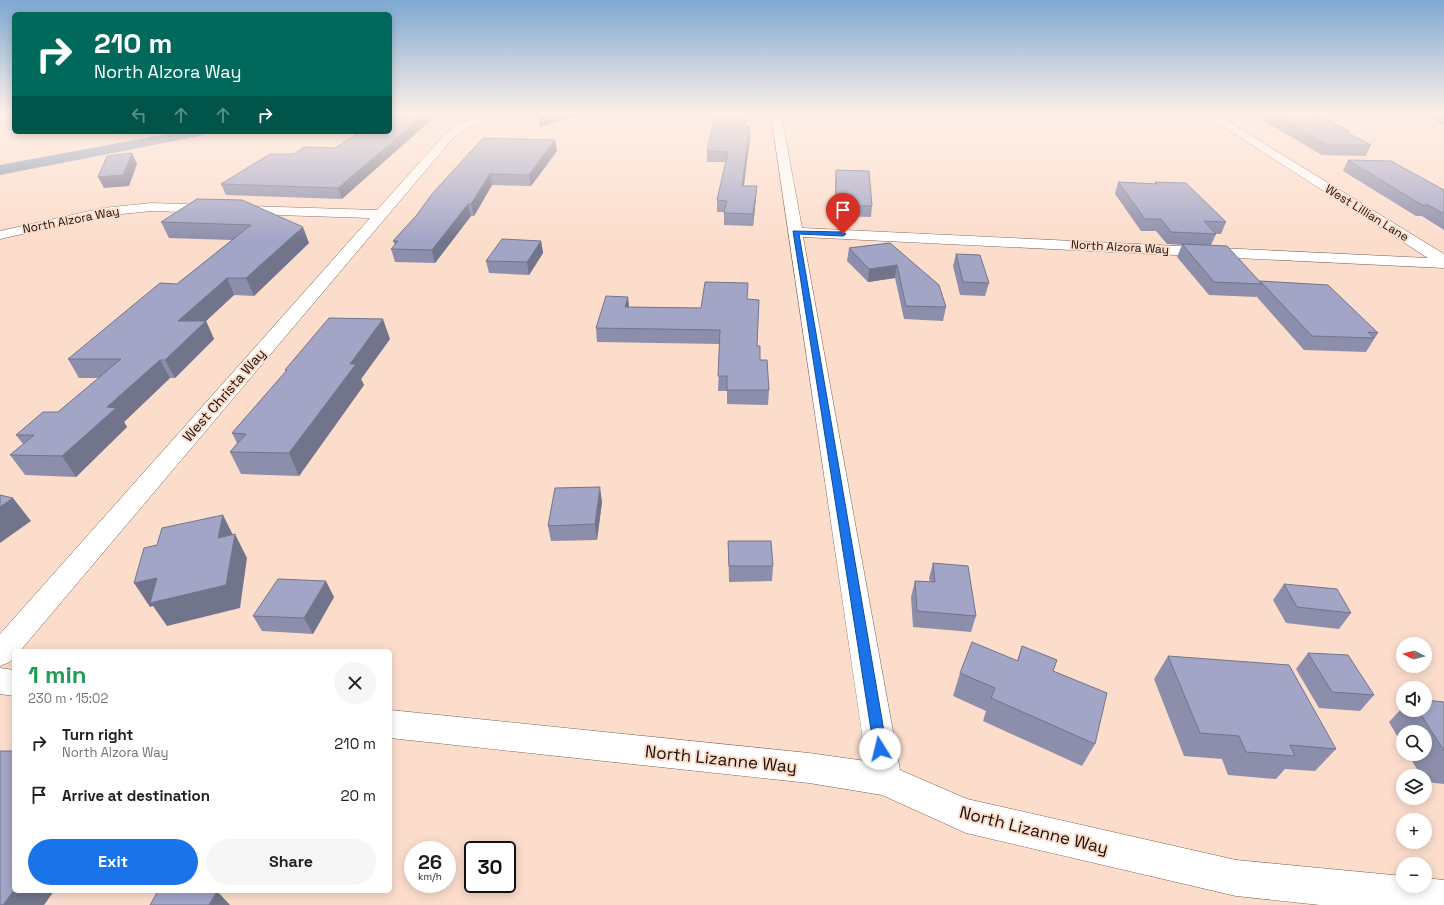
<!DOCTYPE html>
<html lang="en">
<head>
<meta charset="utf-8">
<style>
  :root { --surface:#fff; --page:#f6f6f6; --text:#202124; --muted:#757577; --accent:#1a73e8 }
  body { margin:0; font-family:"Space Grotesk",sans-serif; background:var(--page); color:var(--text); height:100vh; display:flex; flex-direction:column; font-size:15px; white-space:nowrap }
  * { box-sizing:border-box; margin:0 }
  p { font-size:13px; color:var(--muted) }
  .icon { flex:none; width:22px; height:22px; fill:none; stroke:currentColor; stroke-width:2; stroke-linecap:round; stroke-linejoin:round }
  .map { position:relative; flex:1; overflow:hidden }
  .details { position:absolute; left:12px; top:649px; width:380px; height:244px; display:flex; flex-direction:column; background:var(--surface); border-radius:6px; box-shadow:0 2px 10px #0003 }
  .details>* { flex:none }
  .guide { position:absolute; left:12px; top:12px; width:380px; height:122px; border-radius:6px; box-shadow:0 2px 10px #0003; background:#00695c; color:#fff; overflow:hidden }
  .needle { width:26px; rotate:276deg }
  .fabs { position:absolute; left:1396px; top:637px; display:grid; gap:8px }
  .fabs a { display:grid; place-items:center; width:36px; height:36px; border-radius:50%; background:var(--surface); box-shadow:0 2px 10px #0003; font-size:20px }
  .speed { position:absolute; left:404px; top:841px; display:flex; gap:8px; font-size:20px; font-weight:700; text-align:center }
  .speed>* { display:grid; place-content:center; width:52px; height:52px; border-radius:50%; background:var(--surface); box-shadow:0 2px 10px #0003; line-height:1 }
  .speed small { font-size:10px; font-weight:400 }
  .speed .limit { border:2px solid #111; border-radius:6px; background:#fff; color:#111 }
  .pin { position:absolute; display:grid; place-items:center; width:34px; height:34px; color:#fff; margin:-41px -17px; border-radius:50% 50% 50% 0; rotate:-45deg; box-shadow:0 0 4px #0007 }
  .pin .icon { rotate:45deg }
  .me { position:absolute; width:44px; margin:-22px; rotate:351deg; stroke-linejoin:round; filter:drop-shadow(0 0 3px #0008) }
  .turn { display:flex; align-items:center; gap:14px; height:84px; padding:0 16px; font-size:18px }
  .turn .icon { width:52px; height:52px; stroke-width:2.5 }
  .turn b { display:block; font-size:28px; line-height:34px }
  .lanes { display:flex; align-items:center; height:38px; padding:0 16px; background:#0003; justify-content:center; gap:20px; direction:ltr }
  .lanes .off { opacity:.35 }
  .round { display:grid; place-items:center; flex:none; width:42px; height:42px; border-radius:21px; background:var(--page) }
  .head { display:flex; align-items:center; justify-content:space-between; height:68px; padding:0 16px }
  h1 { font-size:24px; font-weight:600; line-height:30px; color:#1e9e55 }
  .action { display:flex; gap:8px; margin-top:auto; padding:8px 16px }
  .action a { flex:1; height:46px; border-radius:24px; background:var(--accent); color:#fff; font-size:16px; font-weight:600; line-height:46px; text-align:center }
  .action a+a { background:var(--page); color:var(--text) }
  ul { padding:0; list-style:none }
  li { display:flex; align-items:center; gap:12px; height:52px; padding:0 16px }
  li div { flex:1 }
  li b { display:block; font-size:15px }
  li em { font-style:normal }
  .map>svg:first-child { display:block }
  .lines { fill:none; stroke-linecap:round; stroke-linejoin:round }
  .canal { fill:#7f96b2; fill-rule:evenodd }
  .minor-casing { stroke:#795e50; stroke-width:1 }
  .minor { fill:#fff; fill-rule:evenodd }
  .wall { fill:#8c8eab }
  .shaded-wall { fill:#72748b }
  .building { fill:#a3a5c7; stroke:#72748b }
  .route { fill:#1a73e8; stroke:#114b97 }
  .labels { text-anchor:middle; stroke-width:4; stroke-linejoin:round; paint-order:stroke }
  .far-street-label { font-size:12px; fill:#190f09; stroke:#fcddcc }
  .street-label { font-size:14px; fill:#190f09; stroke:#fcddcc }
  .near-street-label { font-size:17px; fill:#190f09; stroke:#fcddcc }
</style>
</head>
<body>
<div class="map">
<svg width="1444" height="905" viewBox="0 0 1444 905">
  <rect width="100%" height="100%" fill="#fcddcc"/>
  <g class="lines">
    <path class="canal" d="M178 132H207L205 135 200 136 0 175V165Z"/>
    <g class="minor-casing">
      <g id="minor">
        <path d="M483 114H497L496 116 469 127 453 138 20 651H14V658L10 662 0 666V634L370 218 151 211 103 216 0 239V231L103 208 151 203 377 210 445 134 461 123Z"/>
        <path d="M771 114H781L802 228 1428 258 1204 114H1216L1444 254V268L803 237 900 770 967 799 1236 860 1403 876V886H1425V878L1444 880V905H1320L1236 896 966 833 882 795 809 783 390 738V710L809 753 866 761Z"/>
        <path d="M0 668 14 670V696L0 694Z"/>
      </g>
    </g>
    <use href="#minor" class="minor"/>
  </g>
  <g class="wall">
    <path d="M527 114H583L540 127 539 118Z"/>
    <path d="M1266 114H1316L1349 131 1348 133 1371 145 1366 156 1322 155 1264 121Z"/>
    <path d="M1422 114H1444V125Z"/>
    <path d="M745 126 750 127V137L744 186 756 197 753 226 724 225V212H717V200L726 162H707V151Z"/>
    <path d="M335 148 342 199 226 195 221 184 294 154Z"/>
    <path d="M557 151 531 186 492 185 474 216H471L435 263 395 262 391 249 395 245 393 241 416 216 432 194Z"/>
    <path d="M1348 160 1444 190V230L1422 216H1416L1343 171Z"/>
    <path d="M836 170 872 206 871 217 835 216V181Z"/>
    <path d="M1118 182 1155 184V182L1226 222 1221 234H1216L1211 245 1260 281 1378 333 1366 352 1304 350 1256 296V297L1209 295 1177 257 1182 245 1167 244 1156 231H1141L1115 194Z"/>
    <path d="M197 199 309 243 254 296 234 295 206 321 214 339 175 378H170L124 422 127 427 76 477 25 475 10 455 23 444 16 435 58 412 99 378H79L68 359 177 284 232 240 169 238 161 222Z"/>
    <path d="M541 241 543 253 529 275 489 273 486 261Z"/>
    <path d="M890 243 946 307 943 321 904 319 895 278 868 282 847 261 849 248Z"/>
    <path d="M956 254 989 283 985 296 960 295 953 266Z"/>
    <path d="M628 297 629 307 701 308 747 299 757 346 760 360 769 390 768 405 727 404V391H718L720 344 597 342 596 328Z"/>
    <path d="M390 339 361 379 364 385 299 476 241 474 230 452 237 443 232 433 286 372 285 370Z"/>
    <path d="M602 502 597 540 551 541 548 526Z"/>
    <path d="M728 541 773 566 772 581 729 582Z"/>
    <path d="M933 563 976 616 971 632 913 627 911 597 915 581 930 582 929 578Z"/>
    <path d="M1284 584 1351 613 1339 629 1286 623 1273 600Z"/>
    <path d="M334 597 313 634 262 631 253 616Z"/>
    <path d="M1022 646 1053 671 1095 744 1082 766 983 721 986 711 953 696 960 673 1017 661Z"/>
    <path d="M1308 653 1374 695 1360 711 1319 708 1296 669Z"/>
    <path d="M1168 656 1336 749 1315 771 1285 769 1276 779 1228 775 1222 759 1184 756 1154 679Z"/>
    <path d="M1444 702V784L1425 782V776H1421L1408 754H1425V732H1403V746L1389 722 1403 707V710H1425Z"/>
  </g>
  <g class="shaded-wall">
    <path d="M425 114H438L342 199 338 188Z"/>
    <path d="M549 114H583L540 127 539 117Z"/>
    <path d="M750 127V137L742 197V186Z"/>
    <path d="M555 140 557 151 531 186 529 175Z"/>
    <path d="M132 153 137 164 129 186 104 188 98 177Z"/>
    <path d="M490 174 492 185 474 216 471 204Z"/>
    <path d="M757 186 756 197 753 226V214Z"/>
    <path d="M468 204 471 216 435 263 432 250Z"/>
    <path d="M303 227 309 243 254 296 246 278Z"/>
    <path d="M541 241 543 253 529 275 527 262Z"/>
    <path d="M897 265 895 278 868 282 869 269Z"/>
    <path d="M227 278 234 295 206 321 214 339 175 378 165 360 178 321Z"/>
    <path d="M628 297 629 310 625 307Z"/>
    <path d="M383 319 390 339 361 379 364 385 299 476 289 453 350 364Z"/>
    <path d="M160 360 170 378 124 422 127 427 76 477 62 456 107 407Z"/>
    <path d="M600 487 602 502 597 540 595 524Z"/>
    <path d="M13 498 31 521 0 543V507Z"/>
    <path d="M223 515 234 537 235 534 247 558 240 608 167 626 153 606 150 607 134 583Z"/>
    <path d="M326 581 334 597 313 634 304 618Z"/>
    <path d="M14 890V891H54L44 905H3Z"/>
    <path d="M217 891 230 905H209Z"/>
  </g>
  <g class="building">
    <path d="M390 114H425L338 188 221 184 270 154H294L304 147 335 148 360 132H390Z"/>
    <path d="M539 114H549L539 117Z"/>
    <path d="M715 114H746L745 126 750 127 742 186H757L753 214 724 213 727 201 717 200 728 152 707 151Z"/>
    <path d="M1273 114H1316L1349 131H1344L1371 145H1327Z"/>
    <path d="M483 138 555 140 529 175 490 174 471 204H468L432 250 391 249 398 241H393L416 216 432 194Z"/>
    <path d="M132 153 123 175 98 177 107 156Z"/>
    <path d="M1348 160 1391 161 1444 190V214L1428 205H1422Z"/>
    <path d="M836 170 869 171 872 206 836 205Z"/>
    <path d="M1118 182 1157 184 1155 182 1186 183 1226 222 1204 221 1216 234 1171 232 1161 219H1145Z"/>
    <path d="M197 199 242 200 303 227 246 278H227L178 321H206L165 360H160L107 407 116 408 62 456 10 455 34 435H16L43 412H58L121 359H68L160 283 177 284 251 225 161 222Z"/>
    <path d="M502 239 541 241 527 262 486 261Z"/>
    <path d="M890 243 939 285 946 307 906 306 897 265 869 269 849 248Z"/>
    <path d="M1182 244 1227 246 1262 284 1214 282Z"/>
    <path d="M956 254 980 255 989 283 963 282Z"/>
    <path d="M1260 281 1328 285 1378 333 1368 332 1374 338 1312 336Z"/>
    <path d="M705 282 748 283 747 299 759 300 757 346H760V360H767L769 390H727V376H718L720 330 596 328 606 296 628 297 625 307 701 308Z"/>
    <path d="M329 318 383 319 350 364H356L289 453 230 452 246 434 232 433 287 370H285Z"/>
    <path d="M600 487 595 524 548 526 555 488Z"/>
    <path d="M0 495 13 498 0 507Z"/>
    <path d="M223 515 218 538 235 534 226 585 150 603 157 578 134 583 144 548 157 545 162 528Z"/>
    <path d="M728 541H771L773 566H729Z"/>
    <path d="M933 563 968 566 976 616 917 611 915 581 935 582Z"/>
    <path d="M278 579 326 581 304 618 253 616Z"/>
    <path d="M1284 584 1337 589 1351 613 1297 607Z"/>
    <path d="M972 642 1018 661 1022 646 1057 660 1053 671 1107 693 1095 744 991 698 995 688 960 673Z"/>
    <path d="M1308 653 1348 655 1374 695 1332 692Z"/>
    <path d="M1168 656 1289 665 1336 749 1290 745 1295 756 1246 752 1239 736 1200 733Z"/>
    <path d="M1425 700 1444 702V751L1418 710H1425Z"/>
    <path d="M0 751H14V890L3 905H0Z"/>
    <path d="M158 891H217L209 905H150Z"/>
  </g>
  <linearGradient id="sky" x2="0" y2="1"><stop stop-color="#7ea8d2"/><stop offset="0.47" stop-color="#fef0e8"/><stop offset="1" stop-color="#fef0e8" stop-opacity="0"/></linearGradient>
  <rect width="1444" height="241" fill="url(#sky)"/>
  <path class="route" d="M793 231 843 232 846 234 843 236 799 234 887 749 885 753 880 755 875 753 874 749Z"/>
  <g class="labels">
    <g class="far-street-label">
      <text transform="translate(1367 213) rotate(32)" y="4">West Lillian Lane</text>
      <text transform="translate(71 220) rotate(-11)" y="4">North Alzora Way</text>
      <text transform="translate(1120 247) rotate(3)" y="4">North Alzora Way</text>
    </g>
    <g class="street-label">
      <text transform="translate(224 395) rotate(-49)" y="5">West Christa Way</text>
    </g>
    <g class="near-street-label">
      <text transform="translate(721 759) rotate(6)" y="6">North Lizanne Way</text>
      <text transform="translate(1034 830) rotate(14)" y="6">North Lizanne Way</text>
    </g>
  </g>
</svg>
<div class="fabs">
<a><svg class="needle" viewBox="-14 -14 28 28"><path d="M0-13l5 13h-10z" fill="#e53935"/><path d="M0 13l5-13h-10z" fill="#757577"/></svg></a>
<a><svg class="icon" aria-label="sound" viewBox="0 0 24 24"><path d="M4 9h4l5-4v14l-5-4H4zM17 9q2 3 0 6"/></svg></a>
<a><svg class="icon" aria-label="search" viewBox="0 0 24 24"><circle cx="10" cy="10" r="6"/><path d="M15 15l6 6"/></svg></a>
<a><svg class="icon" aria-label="layers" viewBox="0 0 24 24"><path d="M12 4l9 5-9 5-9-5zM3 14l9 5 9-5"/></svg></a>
<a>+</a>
<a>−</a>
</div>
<div class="speed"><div>26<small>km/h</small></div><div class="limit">30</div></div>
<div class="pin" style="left:843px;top:234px;background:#d93025"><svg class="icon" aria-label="arrive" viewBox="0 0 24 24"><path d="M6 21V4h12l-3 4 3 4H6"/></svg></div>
<svg class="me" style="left:880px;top:749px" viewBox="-20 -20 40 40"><circle r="19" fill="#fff"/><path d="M0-13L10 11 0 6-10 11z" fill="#1a73e8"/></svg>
<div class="guide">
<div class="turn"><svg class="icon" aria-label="right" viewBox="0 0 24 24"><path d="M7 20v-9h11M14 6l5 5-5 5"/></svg><div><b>210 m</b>North Alzora Way</div></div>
<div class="lanes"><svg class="icon off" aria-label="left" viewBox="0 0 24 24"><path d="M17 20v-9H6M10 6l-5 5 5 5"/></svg><svg class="icon off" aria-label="ahead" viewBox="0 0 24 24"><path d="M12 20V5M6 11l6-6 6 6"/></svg><svg class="icon off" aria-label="ahead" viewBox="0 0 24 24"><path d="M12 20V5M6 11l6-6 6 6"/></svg><svg class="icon" aria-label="right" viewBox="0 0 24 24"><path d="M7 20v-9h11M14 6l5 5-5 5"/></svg></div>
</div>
<section class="details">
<div class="head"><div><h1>1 min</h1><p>230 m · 15:02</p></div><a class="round"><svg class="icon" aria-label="close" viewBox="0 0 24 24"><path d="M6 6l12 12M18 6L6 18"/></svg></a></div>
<ul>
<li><svg class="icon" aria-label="right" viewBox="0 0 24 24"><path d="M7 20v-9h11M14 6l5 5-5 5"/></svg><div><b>Turn right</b><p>North Alzora Way</p></div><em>210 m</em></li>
<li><svg class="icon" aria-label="arrive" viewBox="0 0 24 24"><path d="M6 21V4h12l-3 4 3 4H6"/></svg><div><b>Arrive at destination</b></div><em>20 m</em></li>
</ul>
<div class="action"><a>Exit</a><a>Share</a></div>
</section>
</div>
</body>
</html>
